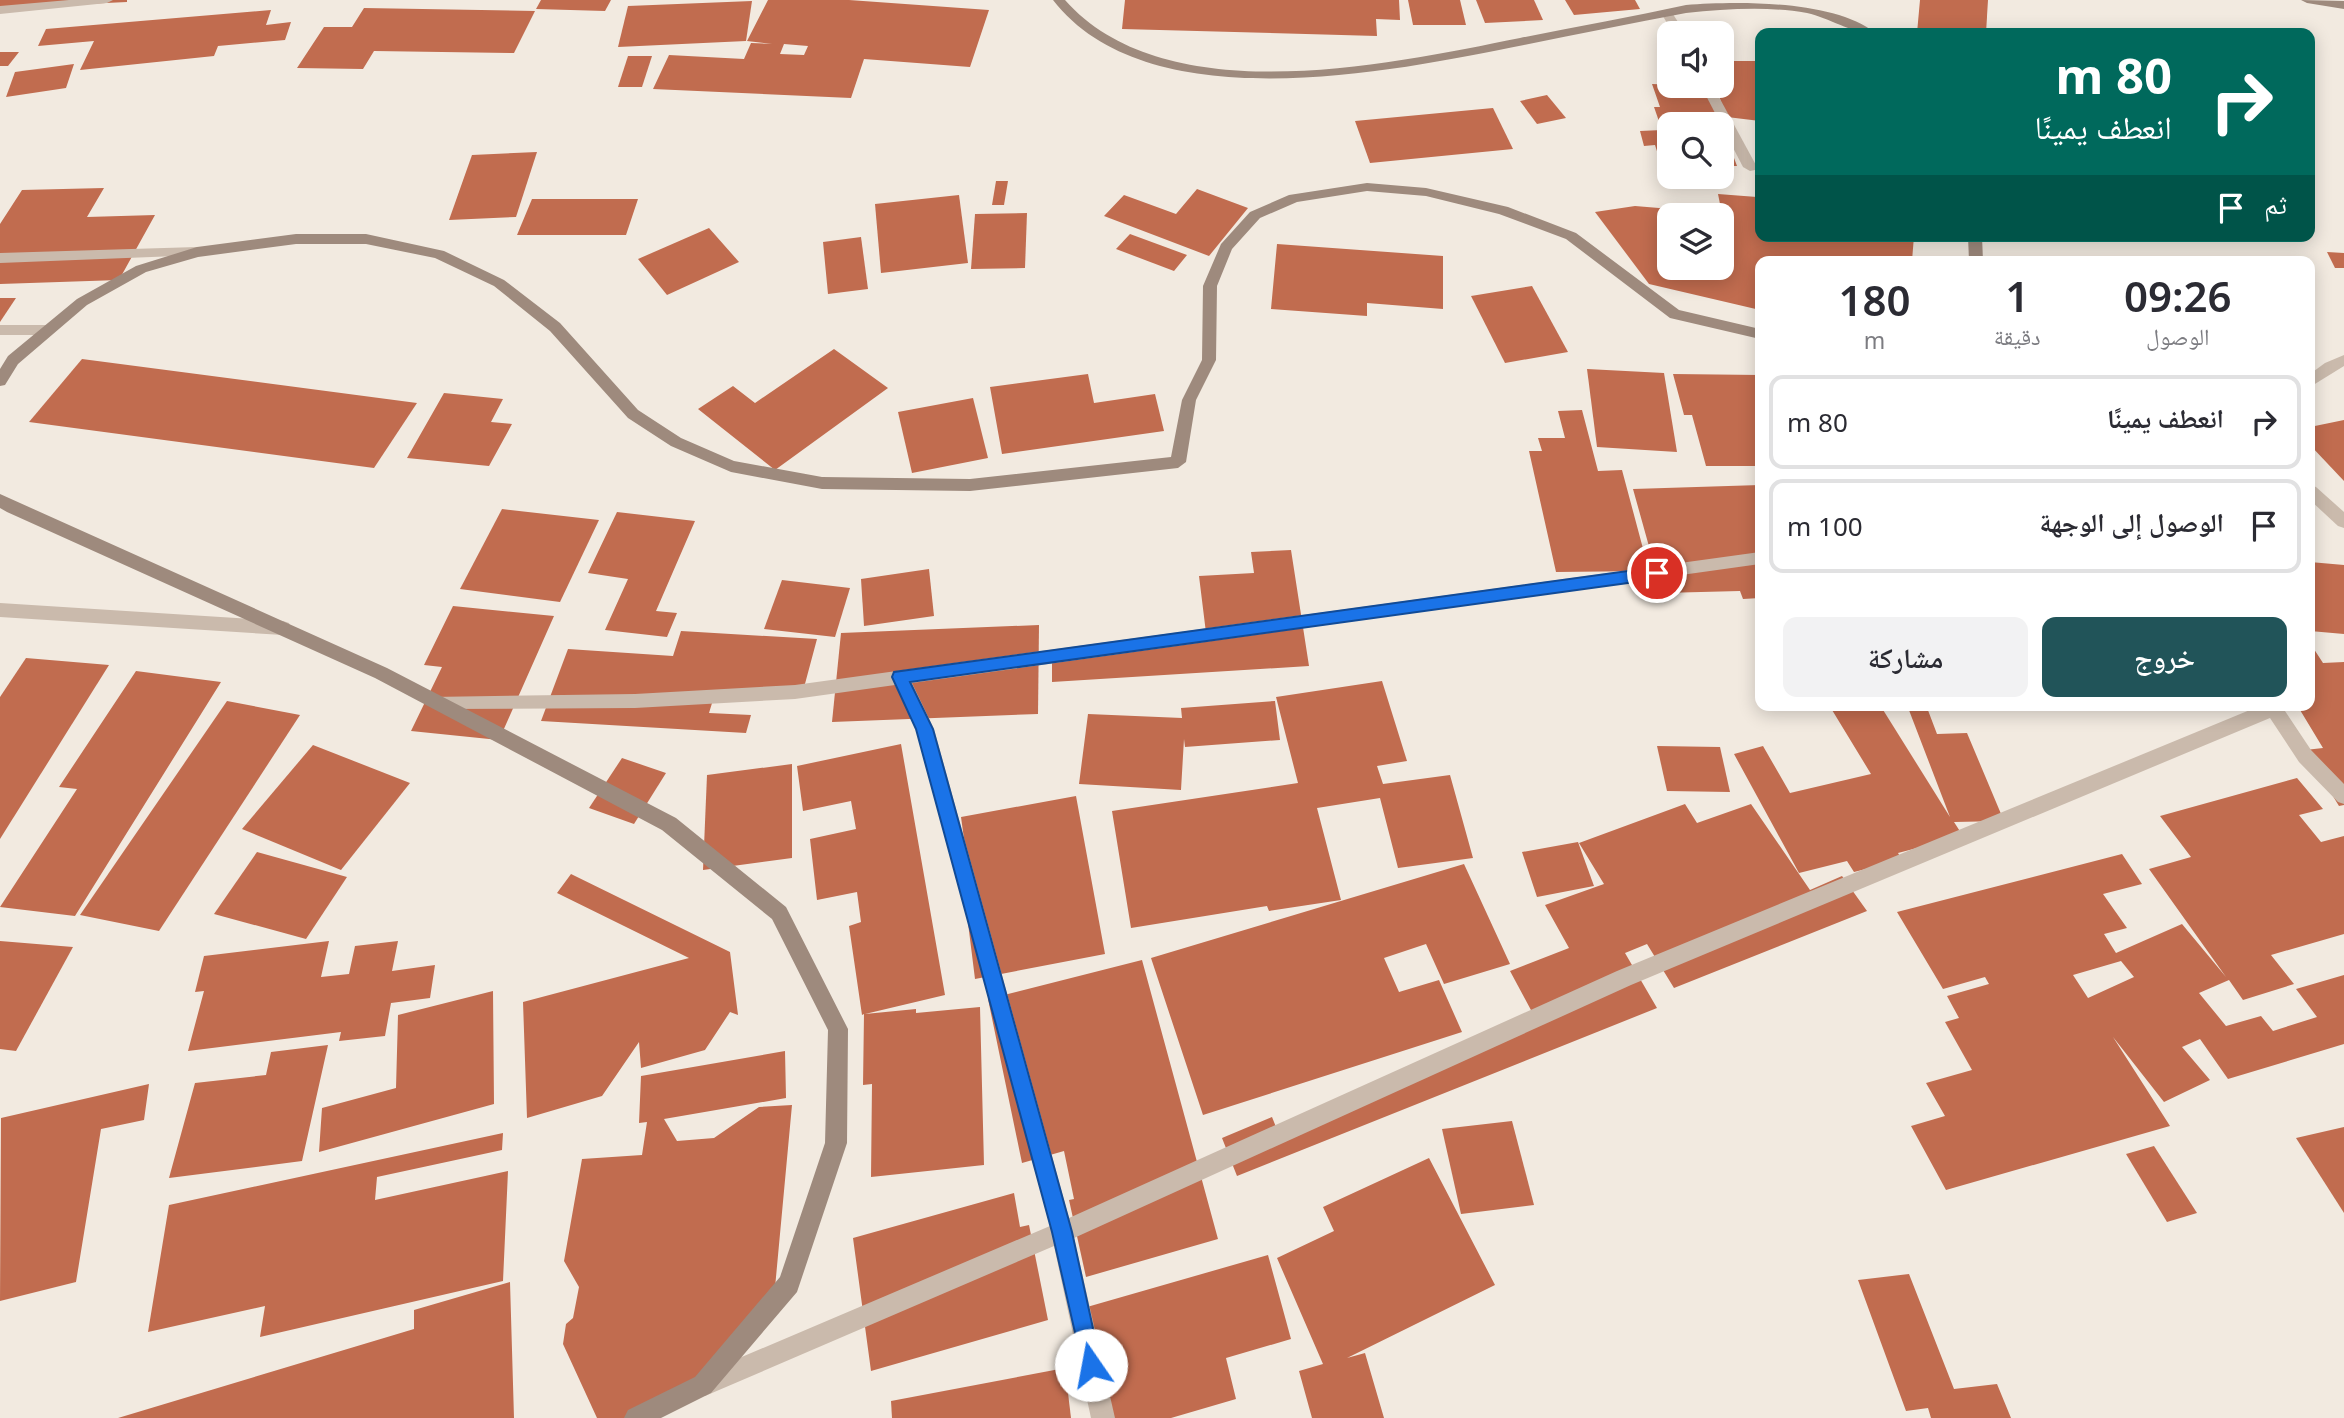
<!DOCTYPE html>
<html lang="ar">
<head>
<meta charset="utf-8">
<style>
  :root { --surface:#fff; --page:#f2f2f3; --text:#2b2b33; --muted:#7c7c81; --line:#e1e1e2; --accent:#215459 }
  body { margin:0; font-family:"Noto Sans","Noto Naskh Arabic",sans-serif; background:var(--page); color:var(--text); direction:rtl; height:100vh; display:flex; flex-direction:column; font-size:26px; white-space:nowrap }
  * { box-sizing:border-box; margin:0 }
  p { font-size:23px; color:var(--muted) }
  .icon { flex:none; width:38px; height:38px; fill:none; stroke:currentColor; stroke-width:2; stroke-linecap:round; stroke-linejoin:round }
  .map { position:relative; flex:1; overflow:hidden; direction:ltr }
  .details { position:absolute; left:1755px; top:256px; width:560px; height:455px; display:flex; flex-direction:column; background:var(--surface); border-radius:14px; box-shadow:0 4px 18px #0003; direction:rtl }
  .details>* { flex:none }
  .guide { position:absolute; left:1755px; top:28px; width:560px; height:214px; border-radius:14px; box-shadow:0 4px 18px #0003; direction:rtl; background:#00695c; color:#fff; overflow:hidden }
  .controls { position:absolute; left:1657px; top:21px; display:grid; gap:14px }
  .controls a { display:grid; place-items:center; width:77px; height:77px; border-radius:14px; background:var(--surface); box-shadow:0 4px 18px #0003; font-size:35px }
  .pin { position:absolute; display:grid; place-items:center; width:60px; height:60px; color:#fff; margin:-30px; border:4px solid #fff; border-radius:50%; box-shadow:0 2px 7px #0007 }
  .me { position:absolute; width:77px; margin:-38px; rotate:348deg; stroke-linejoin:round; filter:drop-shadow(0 0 5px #0008) }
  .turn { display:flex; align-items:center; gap:24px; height:147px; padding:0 28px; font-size:32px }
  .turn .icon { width:91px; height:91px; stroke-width:2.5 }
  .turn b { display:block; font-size:49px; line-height:60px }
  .then { display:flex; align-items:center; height:66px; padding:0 28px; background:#0003; gap:14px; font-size:26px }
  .eta { display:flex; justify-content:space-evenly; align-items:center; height:119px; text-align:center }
  .eta b { font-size:42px; font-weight:600; line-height:49px }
  .primary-button { display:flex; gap:14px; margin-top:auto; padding:14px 28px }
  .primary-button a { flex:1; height:80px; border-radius:14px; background:var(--accent); color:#fff; font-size:28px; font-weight:600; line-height:80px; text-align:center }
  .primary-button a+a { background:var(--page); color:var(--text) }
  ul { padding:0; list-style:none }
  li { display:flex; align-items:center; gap:21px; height:94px; margin:0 14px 10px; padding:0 14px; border:4px solid var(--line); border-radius:14px }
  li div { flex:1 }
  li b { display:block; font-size:26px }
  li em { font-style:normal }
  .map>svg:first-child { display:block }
  .building { fill:#c16c4f; fill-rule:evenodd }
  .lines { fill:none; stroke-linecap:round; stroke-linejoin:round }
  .minor { fill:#cabaac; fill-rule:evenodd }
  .secondary { fill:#9e8a7d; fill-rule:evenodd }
  .route { fill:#1a73e8; stroke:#114b97; stroke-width:2 }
</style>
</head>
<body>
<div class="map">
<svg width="2344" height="1418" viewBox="0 0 2344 1418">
  <rect width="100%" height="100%" fill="#f2eae0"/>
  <g class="building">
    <path d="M0 0H127V2L0 8Z"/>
    <path d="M541 0H611L605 11 536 9Z"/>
    <path d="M768 0H849L989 10 970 67 864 59 851 98 653 89 669 55 744 59 751 43 772 44 747 41ZM784 44 808 46 804 55 780 54Z"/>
    <path d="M1125 0H1399L1400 20 1376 19 1377 36 1122 29Z"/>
    <path d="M1408 0H1460L1466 25H1413Z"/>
    <path d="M1476 0H1534L1543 20 1485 23Z"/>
    <path d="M1565 0H1635L1640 9 1574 15Z"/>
    <path d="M1920 0H1988L1986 33H1917Z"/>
    <path d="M752 1 746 41 618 47 628 6Z"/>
    <path d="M364 8 535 11 514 53 374 51 363 69 297 68 324 27H352Z"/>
    <path d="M271 10 266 25 291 22 285 40 218 46 214 56 80 70 94 41 38 46 46 29Z"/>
    <path d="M0 52H19L8 66H0Z"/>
    <path d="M628 56H652L642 87H618Z"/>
    <path d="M1722 61H1760V121L1727 117 1715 86H1722Z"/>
    <path d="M74 64 66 88 6 97 15 72Z"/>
    <path d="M1652 84 1707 86 1721 124H1670V167H1662L1655 145 1644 146 1640 131 1662 130 1654 107H1660Z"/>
    <path d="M1547 95 1566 118 1537 124 1520 101Z"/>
    <path d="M1493 108 1513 149 1370 163 1355 121Z"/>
    <path d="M1722 126 1737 166H1722Z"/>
    <path d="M537 152 516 217 449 220 472 155Z"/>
    <path d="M1755 156H1760V236H1914L1912 261H1760V310L1649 284 1595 212 1635 206 1659 208 1720 204 1718 194 1757 197ZM1670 215H1722V268H1670Z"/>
    <path d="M996 181H1008L1004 205H992Z"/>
    <path d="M104 188 87 217 155 215 119 280 0 284V224L22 190Z"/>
    <path d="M1197 189 1248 208 1209 256 1104 216 1124 195 1176 214Z"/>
    <path d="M959 195 968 263 881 273 875 204Z"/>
    <path d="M532 199H638L626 235H517Z"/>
    <path d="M1027 213 1025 268 971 269 975 214Z"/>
    <path d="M709 228 739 262 667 295 638 259Z"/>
    <path d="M1130 234 1187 255 1174 271 1116 249Z"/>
    <path d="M861 237 868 289 828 294 823 242Z"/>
    <path d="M1277 244 1443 256V309L1367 303V316L1271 309Z"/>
    <path d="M2327 252 2344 253V268H2335Z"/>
    <path d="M1532 286 1568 352 1505 363 1471 296Z"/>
    <path d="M0 298H16L0 322Z"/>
    <path d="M834 349 888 388 775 470 698 409 733 386 755 403Z"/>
    <path d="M82 359 417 403 374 468 29 422Z"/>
    <path d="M1587 369 1664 373 1677 452 1597 447Z"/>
    <path d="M1088 374 1094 403 1155 394 1164 431 1002 454 990 387Z"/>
    <path d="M1673 374 1760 375V466H1706L1692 415H1684Z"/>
    <path d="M444 393 503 399 491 422 512 424 489 466 407 458Z"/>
    <path d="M973 398 988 458 912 473 898 412Z"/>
    <path d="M1582 410 1598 471 1622 470 1649 571 1556 572 1529 451H1542L1538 438H1565L1558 411Z"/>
    <path d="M2344 420V481L2310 445V427Z"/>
    <path d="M1760 485V598L1743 599 1740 591 1662 593 1633 489Z"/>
    <path d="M502 509 599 520 560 602 460 589Z"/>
    <path d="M617 512 695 521 656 611 677 613 667 637 605 630 628 579 588 573Z"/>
    <path d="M1291 550 1309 666 1052 682V651L1207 641 1199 576 1254 573 1251 552Z"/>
    <path d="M2310 562 2344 565V634L2310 631Z"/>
    <path d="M929 569 934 616 864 626 861 579Z"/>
    <path d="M782 580 850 588 835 637 764 629Z"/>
    <path d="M453 606 554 616 499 740 411 731 442 667 424 665Z"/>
    <path d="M1039 625 1038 714 832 722 841 633Z"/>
    <path d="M681 631 817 639 802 695 716 690 709 713 751 715 746 733 541 721 568 649 673 656Z"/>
    <path d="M2310 643 2323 663 2344 662V805L2339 806 2305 750 2323 748 2297 705H2310Z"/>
    <path d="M26 658 109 665 0 839V697Z"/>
    <path d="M136 671 221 682 75 916 0 907 77 789 59 787Z"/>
    <path d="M1382 681 1407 761 1377 766 1383 784 1450 775 1473 858 1398 868 1380 798 1317 808 1341 900 1269 911 1267 906 1131 928 1112 811 1298 783 1276 697Z"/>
    <path d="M227 701 300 715 159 931 80 915Z"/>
    <path d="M1275 701 1280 740 1185 747 1184 739 1181 790 1079 784 1088 714 1182 718 1181 708Z"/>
    <path d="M1829 705H1880L1950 817 1907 705H1926L1937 734 1967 733 2004 821 1954 822 1963 836 1898 853 1902 860 1854 872 1847 861 1799 873 1734 754 1763 746 1790 793 1871 774Z"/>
    <path d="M901 744 945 995 865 1014 916 1009V1013L980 1007 984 1165 871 1177 872 1084 863 1085 864 1014 862 1015 849 926 861 922 857 892 817 900 810 839 856 829 851 801 803 811 797 766Z"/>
    <path d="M313 745 410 783 341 870 242 829Z"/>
    <path d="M1657 746 1720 747 1730 792 1667 791Z"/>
    <path d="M622 758 666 773 634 824 589 808Z"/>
    <path d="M792 764V858L703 870 707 775Z"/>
    <path d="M2297 778 2323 809 2299 815 2321 842 2344 836V934L2271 955 2294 984 2243 1000 2229 980 2199 993 2226 1026 2261 1016 2273 1031 2317 1017 2296 989 2344 975V1044L2228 1079 2200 1039 2182 1047 2210 1080 2164 1102 2113 1037 2170 1126 1946 1190 1911 1126 1945 1116 1926 1083 1972 1070 1945 1022 1959 1018 1947 996 1989 984 1985 977 1943 989 1897 912 2122 854 2142 884 2103 894 2127 928 2104 934 2116 953 2182 924 2226 977 2149 869 2191 857 2160 816ZM2121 961 2134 977 2088 998 2073 975Z"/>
    <path d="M1076 796 1105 954 975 979 964 891 971 890 961 817Z"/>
    <path d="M1685 804 1697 823 1751 804 1810 890 1842 876 1867 911 1674 988 1647 944 1625 953 1657 1008 1237 1176 1222 1138 1272 1117 1280 1137 1539 1025 1510 971 1569 948 1545 905 1604 884 1579 843Z"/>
    <path d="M1578 842 1594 886 1537 897 1522 852Z"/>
    <path d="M257 852 347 877 306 939 214 914Z"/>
    <path d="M1464 864 1510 964 1444 984 1426 944 1384 958 1399 992 1439 980 1462 1032 1203 1115 1151 958Z"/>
    <path d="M571 874 730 952 738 1015 730 1012 705 1050 641 1068 639 1042 602 1096 527 1118 523 1002 689 958 557 893Z"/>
    <path d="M0 941 73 947 16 1051 0 1049Z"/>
    <path d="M329 941 321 977 349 974 355 946 398 941 392 971 435 965 430 998 391 1003 385 1036 339 1041 341 1032 188 1051 204 991 195 992 204 956Z"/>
    <path d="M1142 960 1218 1239 1086 1277 1069 1200 1074 1199 1064 1151 1022 1163 988 999Z"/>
    <path d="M493 991 494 1104 319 1152 322 1108 396 1088 398 1015Z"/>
    <path d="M328 1045 302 1161 169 1178 195 1083 266 1075 271 1052Z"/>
    <path d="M785 1051 786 1098 664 1119 677 1141 714 1138 759 1107 792 1105 772 1320 643 1418H597L563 1344 566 1324 573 1318 579 1287 564 1261 582 1159 642 1155 647 1122 639 1123 641 1076Z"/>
    <path d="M149 1084 144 1120 101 1129 76 1282 0 1301 1 1118Z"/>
    <path d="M1512 1121 1534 1205 1461 1214 1442 1129Z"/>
    <path d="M2344 1127V1213L2296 1138Z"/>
    <path d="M503 1133 502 1150 377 1177 375 1200 508 1171 503 1281 260 1337 265 1306 148 1332 169 1205Z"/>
    <path d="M2154 1146 2197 1213 2167 1222 2126 1154Z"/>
    <path d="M1429 1158 1495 1285 1347 1358 1365 1353 1384 1418H1312L1299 1371 1323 1364 1277 1258 1334 1231 1323 1207Z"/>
    <path d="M1014 1193 1020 1227 1029 1225 1048 1320 871 1371 853 1238Z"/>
    <path d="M1268 1255 1291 1339 1226 1358 1236 1399 1171 1418H1104L1087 1307Z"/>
    <path d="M1909 1274 1954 1389 1997 1384 2011 1418H1931L1928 1408 1906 1411 1858 1280Z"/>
    <path d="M510 1282 514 1418H118L414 1329V1310Z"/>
    <path d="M1065 1368 1071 1418H892L891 1401Z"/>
  </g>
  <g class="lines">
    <g class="minor">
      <path d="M69 0H113L107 3 0 14V6Z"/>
      <path d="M1663 11H1671L1685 33H1673L1661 13Z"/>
      <path d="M1701 86H1713L1757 167 1755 170 1750 171 1743 167Z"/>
      <path d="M197 247 204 252 202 255 0 263V253Z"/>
      <path d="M0 325H49L56 330 49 335H0Z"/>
      <path d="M2344 355V366L2310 387V374L2325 363Z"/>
      <path d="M2310 485 2316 487 2344 512V528L2338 526 2310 500Z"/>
      <path d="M1760 552V564L912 683 934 729 1069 1218 1617 971 2262 705H2281L2311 750 2344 784V804L2338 802 2299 762 2270 718 1631 985 1074 1238 1115 1418H1091L1054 1246 705 1396 697 1392 693 1384 697 1376 1050 1226 916 729 895 685 795 699 635 708 437 709 431 707 428 702 431 697 635 694 795 685Z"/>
      <path d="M0 603 283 621 289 623 291 628 289 633 283 635 0 617Z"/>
    </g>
    <g class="secondary">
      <path d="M1053 0H1065C1166 114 1390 64 1520 38 1575 27 1631 17 1686 5 1737 1 1835 0 1875 33 1852 34 1830 18 1807 13 1767 6 1726 9 1686 13 1632 23 1578 34 1524 45 1394 71 1148 123 1053 0Z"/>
      <path d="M2301 0 2344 1V9L2307 3Z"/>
      <path d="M1367 183 1426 188 1508 207 1576 233 1679 310 1760 329V339L1670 318 1566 239 1499 214 1426 196 1367 191 1297 202 1260 218 1232 249 1217 286 1216 360 1196 400 1186 462 1178 468 970 491 822 489 731 472 671 446 628 418 550 331 494 286 435 258 366 244H296L198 257 146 272 87 305 18 364 5 385 0 386V369L8 356 77 299 136 266 197 247 296 234H366L444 251 504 280 560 323 638 410 681 438 734 461 822 477 970 479 1171 457 1182 400 1202 360 1203 286 1221 244 1250 212 1289 195Z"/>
      <path d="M1968 236H1982L1983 261H1969Z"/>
      <path d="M0 494 387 668 676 818 786 907 848 1029 847 1143 797 1292 711 1393 661 1418H624L628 1410 695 1377 780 1277 825 1143 828 1030 772 919 662 830 375 678 7 512 0 508Z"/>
    </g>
  </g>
  <path class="route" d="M1657 567 1665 573 1657 579 910 682 933 729 1072 1232 1101 1365 1098 1372 1091 1375 1084 1372 1052 1232 916 729 892 677 894 672Z"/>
</svg>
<div class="controls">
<a><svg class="icon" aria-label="sound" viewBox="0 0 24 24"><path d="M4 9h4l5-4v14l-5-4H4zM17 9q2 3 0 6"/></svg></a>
<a><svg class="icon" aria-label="search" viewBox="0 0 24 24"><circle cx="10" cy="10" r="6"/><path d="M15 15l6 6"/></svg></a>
<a><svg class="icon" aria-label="layers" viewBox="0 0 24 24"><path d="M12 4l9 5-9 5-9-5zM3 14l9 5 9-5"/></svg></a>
</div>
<div class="pin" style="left:1657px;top:573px;background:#d93025"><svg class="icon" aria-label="arrive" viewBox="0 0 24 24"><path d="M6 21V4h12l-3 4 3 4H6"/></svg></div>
<svg class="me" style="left:1091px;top:1365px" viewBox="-20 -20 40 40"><circle r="19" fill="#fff"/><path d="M0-13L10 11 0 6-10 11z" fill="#1a73e8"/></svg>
<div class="guide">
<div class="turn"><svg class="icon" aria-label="right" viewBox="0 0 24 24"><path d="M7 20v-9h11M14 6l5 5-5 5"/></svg><div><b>80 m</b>انعطف يمينًا</div></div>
<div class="then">ثم<svg class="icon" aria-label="arrive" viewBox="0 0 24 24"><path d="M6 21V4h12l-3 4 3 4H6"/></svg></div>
</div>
<section class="details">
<div class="eta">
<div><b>09:26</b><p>الوصول</p></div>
<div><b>1</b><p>دقيقة</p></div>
<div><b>180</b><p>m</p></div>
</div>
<ul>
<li><svg class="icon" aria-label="right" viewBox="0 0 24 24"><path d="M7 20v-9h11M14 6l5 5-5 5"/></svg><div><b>انعطف يمينًا</b></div><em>80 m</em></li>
<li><svg class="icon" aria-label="arrive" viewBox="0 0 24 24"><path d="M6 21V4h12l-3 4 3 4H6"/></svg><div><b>الوصول إلى الوجهة</b></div><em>100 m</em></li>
</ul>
<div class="primary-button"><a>خروج</a><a>مشاركة</a></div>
</section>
</div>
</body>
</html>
